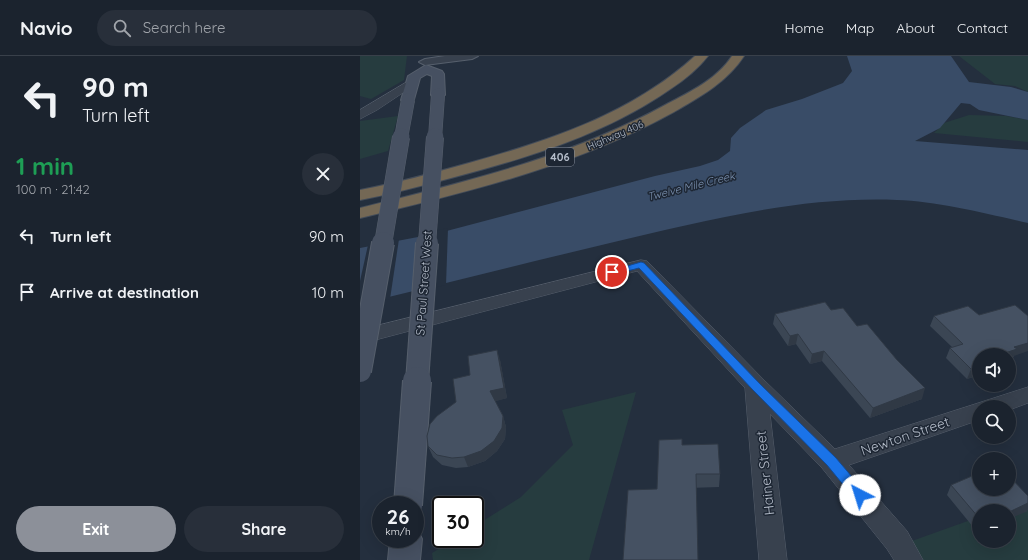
<!DOCTYPE html>
<html lang="en">
<head>
<meta charset="utf-8">
<style>
  :root { --surface:#1b232e; --page:#282f3a; --text:#f1f3f6; --muted:#a0a4aa; --line:#39404a; --accent:#8c9099 }
  body { margin:0; font-family:Quicksand,sans-serif; background:var(--page); color:var(--text); height:100vh; display:flex; flex-direction:column; font-size:15px; white-space:nowrap }
  * { box-sizing:border-box; margin:0 }
  p { font-size:13px; color:var(--muted) }
  .icon { flex:none; width:22px; height:22px; fill:none; stroke:currentColor; stroke-width:2; stroke-linecap:round; stroke-linejoin:round }
  .map { position:relative; flex:1; overflow:hidden }
  .sheet { display:flex; flex-direction:column; background:var(--surface); width:360px }
  .sheet>* { flex:none }
  .guide { background:#1b232e; color:var(--text); overflow:hidden }
  .tools { position:absolute; left:612px; top:292px; display:grid; gap:8px }
  .tools a { display:grid; place-items:center; width:44px; height:44px; border-radius:50%; background:var(--surface); box-shadow:0 4px 16px #0002,0 0 0 1px var(--line); font-size:20px }
  .speed { position:absolute; left:12px; top:440px; display:flex; gap:8px; font-size:20px; font-weight:700; text-align:center }
  .speed>* { display:grid; place-content:center; width:52px; height:52px; border-radius:50%; background:var(--surface); box-shadow:0 4px 16px #0002,0 0 0 1px var(--line); line-height:1 }
  .speed small { font-size:10px; font-weight:400 }
  .speed .limit { border:2px solid #111; border-radius:6px; background:#fff; color:#111 }
  .pin { position:absolute; display:grid; place-items:center; width:34px; height:34px; color:#fff; margin:-17px; border:2px solid #fff; border-radius:50%; box-shadow:0 1px 4px #0007 }
  .me { position:absolute; width:44px; margin:-22px; rotate:320deg; stroke-linejoin:round; filter:drop-shadow(0 0 3px #0008) }
  .turn { display:flex; align-items:center; gap:14px; height:84px; padding:0 16px; font-size:18px }
  .turn .icon { width:52px; height:52px; stroke-width:2.5 }
  .turn b { display:block; font-size:28px; line-height:34px }
  .round { display:grid; place-items:center; flex:none; width:42px; height:42px; border-radius:21px; background:var(--page) }
  .summary { display:flex; align-items:center; justify-content:space-between; height:68px; padding:0 16px }
  h1 { font-size:24px; font-weight:700; line-height:30px; color:#1e9e55 }
  .cta { display:flex; gap:8px; margin-top:auto; padding:8px 16px }
  .cta a { flex:1; height:46px; border-radius:24px; background:var(--accent); color:#fff; font-size:16px; font-weight:700; line-height:46px; text-align:center }
  .cta a+a { background:var(--page); color:var(--text) }
  ul { padding:0; list-style:none }
  li { display:flex; align-items:center; gap:12px; height:56px; padding:0 16px }
  li div { flex:1 }
  li b { display:block; font-size:15px }
  li em { font-style:normal }
  header { display:flex; align-items:center; gap:24px; box-sizing:border-box; height:56px; padding:0 20px; background:var(--surface); border-bottom:1px solid var(--line) }
  header strong { font-size:19px }
  nav { display:flex; gap:22px; margin-inline-start:auto; font-size:14px }
  .search { width:280px; height:36px; background:var(--page); display:flex; align-items:center; gap:10px; box-sizing:border-box; padding:0 14px; border-radius:22px; color:var(--muted); font-size:15px }
  main { display:flex; flex:1; min-height:0 }
  .map>svg:first-child { display:block }
  .green { fill:#263c3f }
  .water { fill:#394c67 }
  .pier { fill:#242f3e }
  .lines { fill:none; stroke-linecap:round; stroke-linejoin:round }
  .minor-casing { stroke:#565f6c; stroke-width:1 }
  .tertiary-casing { stroke:#565f6c; stroke-width:2 }
  .secondary-casing { stroke:#565f6c; stroke-width:2 }
  .motorway-casing { stroke:#434c59; stroke-width:2 }
  .minor { fill:#38414e; fill-rule:evenodd }
  .tertiary { fill:#38414e; fill-rule:evenodd }
  .secondary { fill:#465061; fill-rule:evenodd }
  .motorway { fill:#746855; fill-rule:evenodd }
  .secondary-bridge-far3-casing { stroke:#565f6c; stroke-width:14; stroke-linecap:butt }
  .secondary-bridge-far2-casing { stroke:#565f6c; stroke-width:18; stroke-linecap:butt }
  .secondary-bridge-far1-casing { stroke:#565f6c; stroke-width:24; stroke-linecap:butt }
  .secondary-bridge-casing { stroke:#565f6c; stroke-width:30; stroke-linecap:butt }
  .secondary-bridge-far3 { stroke:#465061; stroke-width:13 }
  .secondary-bridge-far2 { stroke:#465061; stroke-width:17 }
  .secondary-bridge-far1 { stroke:#465061; stroke-width:22 }
  .secondary-bridge { stroke:#465061; stroke-width:28 }
  .wall { fill:#3b4654 }
  .shaded-wall { fill:#303945 }
  .building { fill:#455162; stroke:#303945 }
  .route { fill:#1a73e8; stroke:#114b97 }
  .labels { text-anchor:middle; stroke-width:3; stroke-linejoin:round; paint-order:stroke }
  .far-street-label { font-size:10px; fill:#b4bcc9; stroke:#1d2633 }
  .shield { fill:#1d2633; stroke:#878f9c; stroke-width:1 }
  .shield-label { font-size:11px; font-weight:bold; fill:#b4bcc9 }
  .far-water-label { font-size:11px; font-style:italic; fill:#7c92b1; stroke:#1d2633 }
  .street-label { font-size:12px; fill:#b4bcc9; stroke:#1d2633 }
  .near-street-label { font-size:14px; fill:#b4bcc9; stroke:#1d2633 }
</style>
</head>
<body>
<header>
<strong>Navio</strong>
<div class="search"><svg class="icon" aria-label="search" viewBox="0 0 24 24"><circle cx="10" cy="10" r="6"/><path d="M15 15l6 6"/></svg>Search here</div>
<nav><a>Home</a><a>Map</a><a>About</a><a>Contact</a></nav>
</header>
<main>
<section class="sheet">
<div class="guide">
<div class="turn"><svg class="icon" aria-label="left" viewBox="0 0 24 24"><path d="M17 20v-9H6M10 6l-5 5 5 5"/></svg><div><b>90 m</b>Turn left</div></div>
</div>
<div class="summary"><div><h1>1 min</h1><p>100 m · 21:42</p></div><a class="round"><svg class="icon" aria-label="close" viewBox="0 0 24 24"><path d="M6 6l12 12M18 6L6 18"/></svg></a></div>
<ul>
<li><svg class="icon" aria-label="left" viewBox="0 0 24 24"><path d="M17 20v-9H6M10 6l-5 5 5 5"/></svg><div><b>Turn left</b></div><em>90 m</em></li>
<li><svg class="icon" aria-label="arrive" viewBox="0 0 24 24"><path d="M6 21V4h12l-3 4 3 4H6"/></svg><div><b>Arrive at destination</b></div><em>10 m</em></li>
</ul>
<div class="cta"><a>Exit</a><a>Share</a></div>
</section>
<div class="map">
<svg width="668" height="504" viewBox="0 0 668 504">
  <rect width="100%" height="100%" fill="#242f3e"/>
  <g class="green">
    <path d="M0 0H47L44 24 11 43 0 40Z"/>
    <path d="M599 0H668V36L655 30 635 28Z"/>
    <path d="M609 59 646 60 668 64V86L574 77 584 67Z"/>
    <path d="M38 60 28 95 0 103V65Z"/>
    <path d="M276 336 229 504H73L72 497 95 483H115V470L161 441 213 389 202 354Z"/>
    <path d="M668 444V504H560L549 486 619 461V485H649V455Z"/>
  </g>
  <path class="water" d="M487 0H591L609 26 651 31 668 36V64L619 54 610 48 601 47 580 72 555 85 668 94V167C628 158 577 145 537 144 440 140 343 165 250 187 166 207 83 228 0 248V192L79 177 295 120 340 110 358 104 370 95 371 82 380 72 406 54 442 43 483 27 492 15Z"/>
  <g class="pier">
    <path d="M88 172 86 229 52 237 58 179Z"/>
    <path d="M39 183 30 243 0 250V225L8 189Z"/>
  </g>
  <g class="lines">
    <g class="minor-casing">
      <g id="minor">
        <path d="M52 23 57 26 56 28 17 54 0 63V54Z"/>
        <path d="M281 204 287 205 404 324 475 393 668 331V347L649 354V351H619V364L489 409 547 475 563 504H534L527 493 462 412 410 358 427 504H399L385 332 277 215 0 288V274Z"/>
      </g>
    </g>
    <g class="tertiary-casing">
      <path id="tertiary" d="M85 0H118L112 3 65 9 59 6 65 3Z"/>
    </g>
    <g class="secondary-casing">
      <g id="secondary">
        <path d="M66 9 82 15 84 18 85 39 78 43 73 42 71 39 72 20 67 18 60 22 53 47H43L41 44 48 20Z"/>
        <path d="M55 472 57 473 62 483 60 504H28L30 483H55Z"/>
      </g>
    </g>
    <g class="motorway-casing">
      <g id="motorway">
        <path d="M335 0H348C338 13 323 25 309 34 244 79 167 102 91 122 61 130 31 138 0 144V134C37 127 73 117 109 107 191 84 271 58 335 0Z"/>
        <path d="M372 0H384C367 26 340 41 314 56 217 110 107 136 0 162V152C105 126 211 101 307 48 330 36 357 23 372 0Z"/>
      </g>
    </g>
    <use href="#minor" class="minor"/>
    <use href="#tertiary" class="tertiary"/>
    <use href="#secondary" class="secondary"/>
    <use href="#motorway" class="motorway"/>
    <g class="secondary-bridge-far3-casing">
      <g id="secondary-bridge-far3">
        <path d="M41 82 48 44"/>
        <path d="M75 82 78 39"/>
      </g>
    </g>
    <g class="secondary-bridge-far2-casing">
      <g id="secondary-bridge-far2">
        <path d="M23 188 41 81"/>
        <path d="M67 188 75 81"/>
      </g>
    </g>
    <g class="secondary-bridge-far1-casing">
      <g id="secondary-bridge-far1">
        <path d="M0 315 23 187"/>
        <path d="M57 326 67 187"/>
      </g>
    </g>
    <g class="secondary-bridge-casing">
      <path id="secondary-bridge" d="M48 449 57 325"/>
    </g>
    <use href="#secondary-bridge-far3" class="secondary-bridge-far3"/>
    <use href="#secondary-bridge-far2" class="secondary-bridge-far2"/>
    <use href="#secondary-bridge-far1" class="secondary-bridge-far1"/>
    <use href="#secondary-bridge" class="secondary-bridge"/>
  </g>
  <g class="wall">
    <path d="M471 254 497 270 562 343 510 362 462 305 450 308 436 288 428 290 413 268 415 258Z"/>
    <path d="M574 260 654 300 652 303 649 305V299H619V319L607 323 586 302 590 292 592 291 570 270Z"/>
    <path d="M140 304 147 342 135 345 143 360 146 371 145 383 137 395 125 405 108 411 96 412 82 409 73 401 68 390 96 346 110 319Z"/>
    <path d="M322 389 360 418 359 431 297 433Z"/>
    <path d="M591 429 668 440V453L666 456 619 455V476L618 477 587 439Z"/>
  </g>
  <g class="shaded-wall">
    <path d="M438 278 436 288 428 290 430 280Z"/>
    <path d="M668 287V295L654 300 652 303 649 305V299H639L654 291Z"/>
    <path d="M137 294 140 304 147 342 133 346 130 335Z"/>
    <path d="M464 295 462 305 450 308 452 298Z"/>
    <path d="M619 310V319L607 323 611 313Z"/>
    <path d="M565 332 562 343 510 362 513 352Z"/>
    <path d="M143 360 146 371 145 383 137 395 125 405 108 411 104 401Z"/>
    <path d="M668 447V453L666 456 649 463V456Z"/>
  </g>
  <g class="building">
    <path d="M465 246 471 254 483 252 497 270 507 268 537 304 565 332 513 352 464 295 452 298 438 278 430 280 415 258Z"/>
    <path d="M655 249 668 260V287L654 291 657 293 639 299H619V310L611 313 590 292 603 288 574 260 608 250 619 259Z"/>
    <path d="M137 294 144 332 130 335 143 360 142 372 134 385 121 395 104 401 92 402 77 399 68 390 67 380 70 368 77 360 96 346 93 323 110 319 108 300Z"/>
    <path d="M322 383V389L358 388 360 418H336L338 504H263L268 434 297 433 299 384Z"/>
    <path d="M619 417V433H649V420L668 440V447L649 456V455H619V462L591 429Z"/>
  </g>
  <path class="route" d="M281 206 284 207 400 328 476 402 504 435 506 439 504 443 500 444 495 443 467 409 392 333 279 212 252 219 247 216Z"/>
  <g class="labels">
    <g class="far-street-label">
      <text transform="translate(255 79) rotate(-23)" y="4">Highway 406</text>
    </g>
    <rect class="shield" x="186" y="92" width="28" height="18" rx="3"/>
    <g class="shield-label">
      <text x="200" y="105">406</text>
    </g>
    <g class="far-water-label">
      <text transform="translate(331 130) rotate(-14)" y="4">Twelve Mile Creek</text>
    </g>
    <g class="street-label">
      <text transform="translate(64 227) rotate(-86)" y="4">St Paul Street West</text>
    </g>
    <g class="near-street-label">
      <text transform="translate(545 380) rotate(-19)" y="5">Newton Street</text>
      <text transform="translate(405 417) rotate(-96)" y="5">Hainer Street</text>
    </g>
  </g>
</svg>
<div class="tools">
<a><svg class="icon" aria-label="sound" viewBox="0 0 24 24"><path d="M4 9h4l5-4v14l-5-4H4zM17 9q2 3 0 6"/></svg></a>
<a><svg class="icon" aria-label="search" viewBox="0 0 24 24"><circle cx="10" cy="10" r="6"/><path d="M15 15l6 6"/></svg></a>
<a>+</a>
<a>−</a>
</div>
<div class="speed"><div>26<small>km/h</small></div><div class="limit">30</div></div>
<div class="pin" style="left:252px;top:216px;background:#d93025"><svg class="icon" aria-label="arrive" viewBox="0 0 24 24"><path d="M6 21V4h12l-3 4 3 4H6"/></svg></div>
<svg class="me" style="left:500px;top:439px" viewBox="-20 -20 40 40"><circle r="19" fill="#fff"/><path d="M0-13L10 11 0 6-10 11z" fill="#1a73e8"/></svg>
</div>
</main>
</body>
</html>
